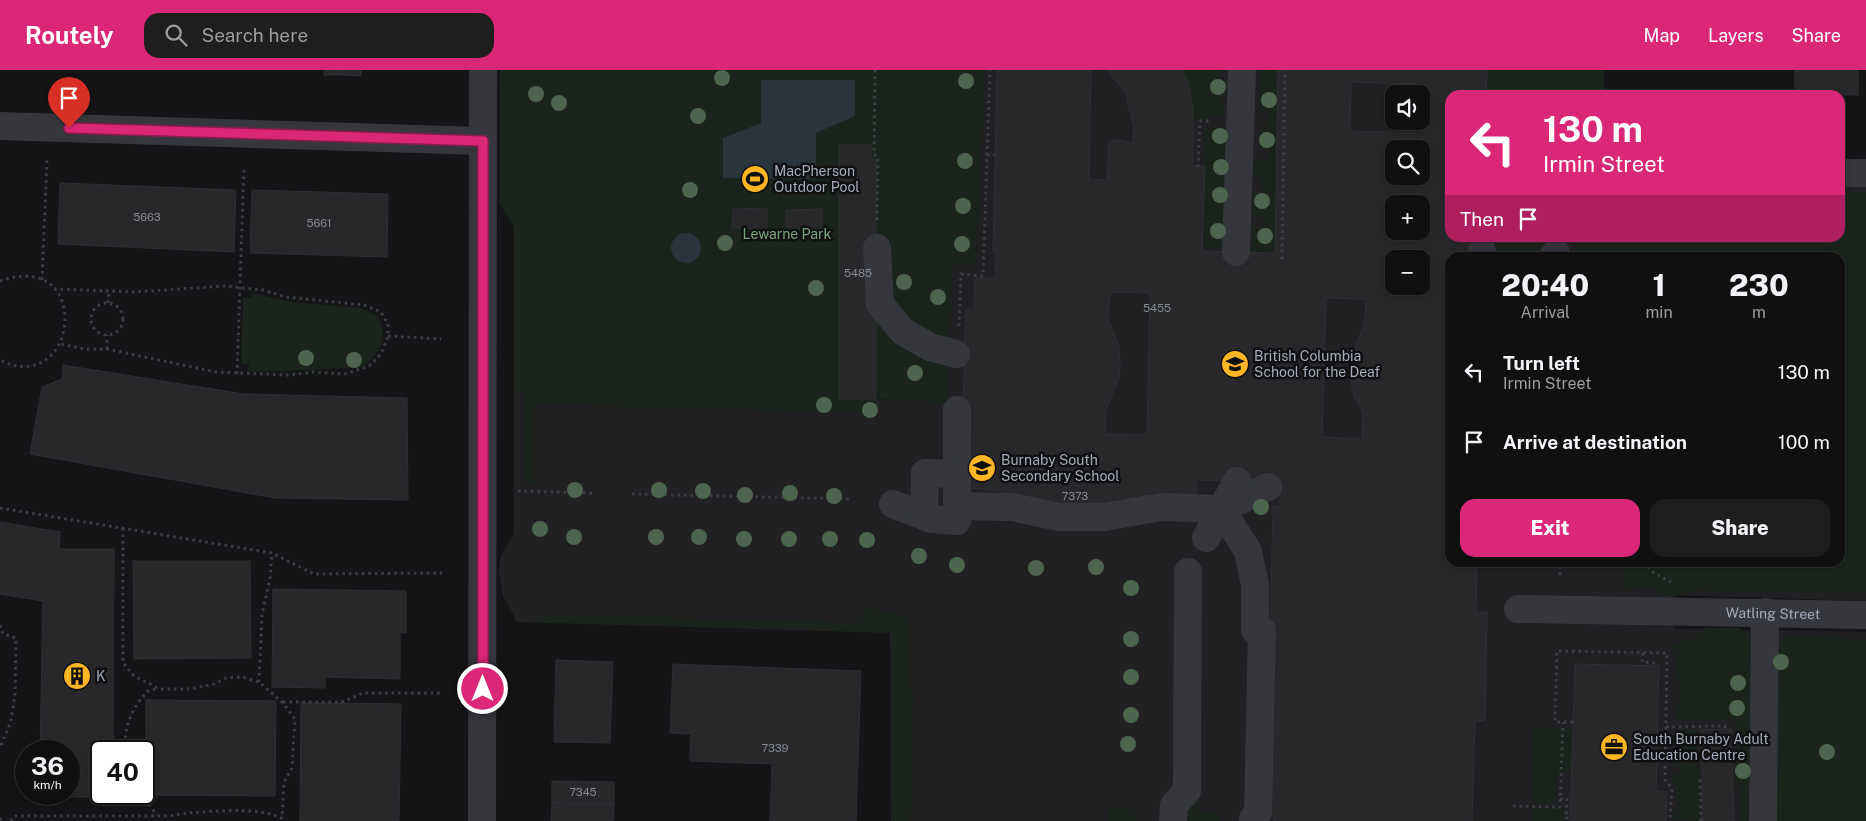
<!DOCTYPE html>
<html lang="en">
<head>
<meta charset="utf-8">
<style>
  :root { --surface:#101011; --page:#1e1e1f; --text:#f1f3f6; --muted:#9c9d9f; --line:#303031; --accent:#db2777 }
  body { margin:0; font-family:"Public Sans",sans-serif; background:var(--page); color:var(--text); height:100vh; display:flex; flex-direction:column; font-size:19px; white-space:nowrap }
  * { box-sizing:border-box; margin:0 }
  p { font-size:16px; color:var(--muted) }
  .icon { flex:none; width:28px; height:28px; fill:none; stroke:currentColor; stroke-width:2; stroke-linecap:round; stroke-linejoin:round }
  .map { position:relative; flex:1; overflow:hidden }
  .side { position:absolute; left:1445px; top:182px; width:400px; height:315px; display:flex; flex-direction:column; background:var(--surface); border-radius:15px; box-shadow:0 2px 8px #0003,0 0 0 1px var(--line) }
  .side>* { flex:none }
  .hud { position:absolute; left:1445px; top:20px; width:400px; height:152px; border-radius:15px; box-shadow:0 2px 8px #0003,0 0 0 1px var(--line); background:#db2777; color:#fff; overflow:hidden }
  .controls { position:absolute; left:1385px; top:15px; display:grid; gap:10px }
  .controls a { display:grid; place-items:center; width:45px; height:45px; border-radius:10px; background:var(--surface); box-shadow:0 2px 8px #0003,0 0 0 1px var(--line); font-size:25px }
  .speed { position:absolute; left:15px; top:670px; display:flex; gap:10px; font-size:25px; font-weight:700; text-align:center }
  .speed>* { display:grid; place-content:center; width:65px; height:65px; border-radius:50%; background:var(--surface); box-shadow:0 2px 8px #0003,0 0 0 1px var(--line); line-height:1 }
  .speed small { font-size:12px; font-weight:400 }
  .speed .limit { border:2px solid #111; border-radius:8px; background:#fff; color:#111 }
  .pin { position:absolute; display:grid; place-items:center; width:42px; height:42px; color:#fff; margin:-51px -21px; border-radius:50% 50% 50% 0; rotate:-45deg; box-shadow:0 0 5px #0007 }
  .pin .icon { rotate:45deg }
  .me { position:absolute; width:55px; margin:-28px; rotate:0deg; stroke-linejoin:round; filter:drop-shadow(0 0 4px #0008) }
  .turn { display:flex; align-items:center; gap:18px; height:105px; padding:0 15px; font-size:22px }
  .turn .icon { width:65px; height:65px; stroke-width:2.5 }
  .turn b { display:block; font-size:35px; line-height:42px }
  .then { display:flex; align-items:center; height:48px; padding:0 15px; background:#0003; gap:10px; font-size:19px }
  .eta { display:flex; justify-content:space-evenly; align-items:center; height:85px; text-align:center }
  .eta b { font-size:30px; font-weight:800; line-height:35px }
  .cta { display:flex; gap:10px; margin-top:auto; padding:10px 15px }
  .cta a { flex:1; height:58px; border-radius:15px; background:var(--accent); color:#fff; font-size:20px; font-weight:800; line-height:58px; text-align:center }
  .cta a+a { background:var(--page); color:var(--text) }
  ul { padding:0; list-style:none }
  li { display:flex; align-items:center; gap:15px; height:70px; padding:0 15px }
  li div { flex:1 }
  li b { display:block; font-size:19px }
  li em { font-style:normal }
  header { display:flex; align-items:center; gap:30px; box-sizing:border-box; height:70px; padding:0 25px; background:var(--accent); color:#fff }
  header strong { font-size:24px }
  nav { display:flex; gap:28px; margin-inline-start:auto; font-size:18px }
  .search { width:350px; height:45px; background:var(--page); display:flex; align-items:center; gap:12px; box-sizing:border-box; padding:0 18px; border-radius:15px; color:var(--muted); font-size:19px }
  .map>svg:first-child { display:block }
  .built { fill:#212124; fill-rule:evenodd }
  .green { fill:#1a231c }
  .water { fill:#2a343c }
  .building { fill:#28282b; stroke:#2f2f33; fill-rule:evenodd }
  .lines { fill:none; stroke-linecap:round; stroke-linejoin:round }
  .path { stroke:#3b3e44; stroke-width:3; stroke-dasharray:2.5 4; stroke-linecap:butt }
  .minor { stroke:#35373d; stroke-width:28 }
  .tree { fill:#4d654f }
  .route-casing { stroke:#8e194d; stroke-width:12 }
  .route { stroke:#db2777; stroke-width:9 }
  .labels { text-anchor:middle; stroke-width:5; stroke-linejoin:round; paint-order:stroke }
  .number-label { font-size:11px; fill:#858a95 }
  .poi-label { font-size:14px; fill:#a5abb9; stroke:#101012; text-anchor:start }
  .park-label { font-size:14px; fill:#7aa67d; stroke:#101012 }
  .street-label { font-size:14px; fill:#a5abb9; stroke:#101012 }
</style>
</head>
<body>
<header>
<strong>Routely</strong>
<div class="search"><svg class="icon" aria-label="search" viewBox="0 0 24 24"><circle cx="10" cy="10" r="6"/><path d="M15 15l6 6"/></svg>Search here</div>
<nav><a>Map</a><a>Layers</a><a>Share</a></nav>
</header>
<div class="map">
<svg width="1866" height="751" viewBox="0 0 1866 751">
  <rect width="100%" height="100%" fill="#151517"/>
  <path class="built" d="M956 0H1583V25H1450V168H1840V117H1866V531L1676 525 1675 559 1866 562V751H891L890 563 516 552 514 545 503 526 499 504 500 488 514 463V323L900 330ZM1394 24H1421V51H1394ZM1394 79H1421V106H1394ZM1394 134H1421V161H1394ZM1450 188H1840V492H1450ZM1394 189H1421V216H1394Z"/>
  <g class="green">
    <path d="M500 0H985L976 195 952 194 947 333 876 329V343L534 334V415H525L524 323H514V157L500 134Z"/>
    <path d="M1182 0H1220L1223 46 1193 50 1188 13Z"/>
    <path d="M1261 0H1279L1274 182 1250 181 1251 159H1264V147H1252L1253 124H1262V107H1253V91H1268V78L1261 77V59H1266L1267 40 1260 39Z"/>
    <path d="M1489 0H1604V25H1488Z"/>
    <path d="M1206 58 1227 59 1225 178H1204Z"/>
    <path d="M1840 123H1866V523L1693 520 1680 525H1662L1652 518 1624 520 1623 493 1840 492V188H1562L1580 170 1601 168H1840Z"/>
    <path d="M1485 168H1567L1553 179 1533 183 1496 182 1485 179Z"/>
    <path d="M251 223 293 232 361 238 379 247 383 263 381 276 374 286 365 295 357 298 248 302 249 294H241L243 228H251Z"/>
    <path d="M863 537 900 545 910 550V622L914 628 910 751H892L891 562 537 552V544L862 553Z"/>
    <path d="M1704 558H1739L1749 565 1752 573 1750 751H1741V716H1735V651L1676 650 1681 618 1678 617 1682 607H1676L1677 585 1681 586 1682 580H1671L1672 573H1682L1683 569 1697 568Z"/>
    <path d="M1787 566 1866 569V751H1772L1776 580 1780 570Z"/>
    <path d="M1533 658 1572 659 1571 702H1557L1556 733H1532Z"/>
    <path d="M1679 660H1698L1699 751 1673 749V741H1678V715L1673 712 1674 703 1680 704V698L1674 697V690L1680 687Z"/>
    <path d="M1195 723 1196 742H1219V751H1176Z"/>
    <path d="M1109 737H1125L1139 751H1109Z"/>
    <path d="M1531 738 1563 740 1562 751H1531Z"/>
  </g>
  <g class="water">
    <path d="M761 10H855V46L816 63V109L723 108V68L761 53Z"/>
    <circle cx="686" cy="178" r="15"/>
  </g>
  <g class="building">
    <rect x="324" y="0" width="18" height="5"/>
    <path d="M342 0H361V6L342 5Z"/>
    <path d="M997 0H1091L1089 110H1107L1109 71 1120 70 1133 73 1134 58 1125 22 1107 0H1182L1188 13 1193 38V96H1205L1202 181 1275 183 1278 0H1487L1486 25H1450V168H1482V188H1450V492H1477L1476 542H1487L1485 650 1475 651 1472 751H1274V746H1266L1273 436H1280V426H1268L1237 411 1196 410V424L1150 423 1142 430 1129 436 1031 435 999 421 970 418 971 340H963L966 240H974L975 208 995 209 996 183H993ZM1351 12 1417 14V24H1421V51H1416L1415 63 1350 61ZM1394 79H1421V106H1394ZM1394 134H1421V161H1394ZM1394 189H1421V216H1394ZM1110 222 1150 223 1147 365 1105 364 1106 339 1119 308 1120 292 1119 277 1108 249ZM1326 228 1366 229 1365 253 1351 286 1350 306 1354 327 1363 342 1362 369 1322 367Z"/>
    <path d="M1795 0H1858V25L1815 24V21H1795Z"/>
    <path d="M839 75H871V89H876V329H839Z"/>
    <path d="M60 113 236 120 234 182 58 174Z"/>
    <path d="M252 120 388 124 387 187 250 183Z"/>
    <path d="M733 138 767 139V159L732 158Z"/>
    <path d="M822 139V159H786V140Z"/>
    <path d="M63 295 243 324 407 328 408 430 275 428 30 384 42 317 62 309Z"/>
    <path d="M0 452 60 462 59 479H114L113 681H101V724H113V727H65L66 724H69V681H40L43 531 0 524Z"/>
    <path d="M133 491H250L251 588 134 589Z"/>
    <path d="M273 519 406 521V563L400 562V609L325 607V618L272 617Z"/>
    <path d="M556 590 613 592 610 673 554 672Z"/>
    <path d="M673 594 861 601 856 751H770L772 694 690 691 691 664 670 663Z"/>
    <path d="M1575 594 1659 596 1656 721 1667 722 1666 751H1570Z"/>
    <path d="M146 630 276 631 275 726 146 725Z"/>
    <path d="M301 633 401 634 399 751H300Z"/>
    <path d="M1731 659 1734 751H1703L1701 660Z"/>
    <path d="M552 711 614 712V734L552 733Z"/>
    <path d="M552 733 614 734 613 751H551Z"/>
  </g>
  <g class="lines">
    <g class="path">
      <path d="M875 0 874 84 878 87 877 150"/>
      <path d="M987 85H995"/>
      <path d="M1198 97 1200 51H1211"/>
      <path d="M1282 189 1285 0"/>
      <path d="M42 210 47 90"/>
      <path d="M0 211C95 178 78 329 0 290"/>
      <path d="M54 219 135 222 225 216 263 220 286 227 364 235 381 242 388 254V266L381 284 369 296 345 304 313 302 289 305 216 302 107 279H85L60 274"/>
      <path d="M108 233 109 221"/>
      <circle cx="107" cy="249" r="16"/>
      <path d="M959 256 961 204 983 206 990 0"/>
      <path d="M388 266 441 269"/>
      <path d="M107 279V265"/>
      <path d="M237 304 244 97"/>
      <path d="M518 421 594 423"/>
      <path d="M632 424 853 429"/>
      <path d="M0 438 272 483 314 504 442 503"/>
      <path d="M123 458V593L134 606 160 619H191L214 614 226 608 242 607 259 612 282 632 295 649 292 698 284 712 282 748"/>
      <path d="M1643 492 1653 502 1671 512"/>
      <path d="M1560 505V492"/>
      <path d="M0 555 3 564 16 568 15 623 11 651 0 678"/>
      <path d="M1643 583 1642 592 1656 593V596"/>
      <path d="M259 612 262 544 270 509 272 483"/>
      <path d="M283 632H342L363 623H441"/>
      <path d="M1573 652H1555L1557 581 1667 583 1665 710 1672 718 1670 751"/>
      <path d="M1666 657 1725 656V659"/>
      <path d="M126 681C123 657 132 637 149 620L159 619"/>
      <path d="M141 724 157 745"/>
      <path d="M1560 729H1567L1566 748H1571"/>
      <path d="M1513 736 1560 737 1563 652"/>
      <path d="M0 748 1 751"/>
      <path d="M11 751 14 746H168C191 742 268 734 285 751"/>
      <path d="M1701 751 1700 710H1702"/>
    </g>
    <g class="minor">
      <path d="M0 56 483 71"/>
      <path d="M1840 103H1866"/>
      <path d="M877 178 880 234 902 261 930 277 956 284"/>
      <path d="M1482 181 1484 188"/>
      <path d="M1236 182 1242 0"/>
      <path d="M1552 188 1556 183"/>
      <path d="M957 340V436L1012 437 1059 447H1104L1162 437 1221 439 1268 417"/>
      <path d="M893 434 931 449 957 451V436"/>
      <path d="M1221 439 1248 481 1255 515V560H1262L1258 743 1253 749"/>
      <path d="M924 446 925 403 957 404"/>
      <path d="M1206 468 1237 411"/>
      <path id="s1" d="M1518 539 1866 545"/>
      <path d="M482 751 483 0"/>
      <path d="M1173 751 1174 735 1187 721 1188 502"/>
      <path d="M1763 751 1765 542"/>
    </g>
  </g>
  <g class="tree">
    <circle cx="722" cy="8" r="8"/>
    <circle cx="966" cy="11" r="8"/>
    <circle cx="1218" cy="17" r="8"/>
    <circle cx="536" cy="24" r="8"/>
    <circle cx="1269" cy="30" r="8"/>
    <circle cx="559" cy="33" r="8"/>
    <circle cx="698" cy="46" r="8"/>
    <circle cx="1220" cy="66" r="8"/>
    <circle cx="1267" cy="70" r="8"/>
    <circle cx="965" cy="91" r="8"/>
    <circle cx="1221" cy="97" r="8"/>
    <circle cx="690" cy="120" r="8"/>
    <circle cx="1220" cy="125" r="8"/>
    <circle cx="1262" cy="131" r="8"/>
    <circle cx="963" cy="136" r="8"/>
    <circle cx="1218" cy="161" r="8"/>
    <circle cx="1265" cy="166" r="8"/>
    <circle cx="725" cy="173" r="8"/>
    <circle cx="962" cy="174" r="8"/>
    <circle cx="904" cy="212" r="8"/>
    <circle cx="816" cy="218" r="8"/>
    <circle cx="938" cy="227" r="8"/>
    <circle cx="306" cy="288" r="8"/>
    <circle cx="354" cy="290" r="8"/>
    <circle cx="915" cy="303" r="8"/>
    <circle cx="824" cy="335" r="8"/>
    <circle cx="870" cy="340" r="8"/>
    <circle cx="575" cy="420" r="8"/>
    <circle cx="659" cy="420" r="8"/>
    <circle cx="703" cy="421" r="8"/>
    <circle cx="790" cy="423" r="8"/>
    <circle cx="745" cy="425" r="8"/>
    <circle cx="834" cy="426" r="8"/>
    <circle cx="1261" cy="437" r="8"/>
    <circle cx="540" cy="459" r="8"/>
    <circle cx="574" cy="467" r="8"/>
    <circle cx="656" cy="467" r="8"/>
    <circle cx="699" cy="467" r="8"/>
    <circle cx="744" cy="469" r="8"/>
    <circle cx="789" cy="469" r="8"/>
    <circle cx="830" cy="469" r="8"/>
    <circle cx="867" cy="470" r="8"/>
    <circle cx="919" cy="486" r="8"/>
    <circle cx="957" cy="495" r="8"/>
    <circle cx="1096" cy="497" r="8"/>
    <circle cx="1036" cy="498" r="8"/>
    <circle cx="1131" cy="518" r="8"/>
    <circle cx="1131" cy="569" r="8"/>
    <circle cx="1781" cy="592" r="8"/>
    <circle cx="1131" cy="607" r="8"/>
    <circle cx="1738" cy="613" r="8"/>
    <circle cx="1737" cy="638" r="8"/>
    <circle cx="1131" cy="645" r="8"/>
    <circle cx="1128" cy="674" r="8"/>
    <circle cx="1827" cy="682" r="8"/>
    <circle cx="1743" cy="701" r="8"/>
  </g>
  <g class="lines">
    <g class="route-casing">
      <path id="route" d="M69 58 483 71V619"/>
    </g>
    <use href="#route" class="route"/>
  </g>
  <defs>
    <g id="stadium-disc" transform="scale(1.4375)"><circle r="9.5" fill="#ffb625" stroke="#101012"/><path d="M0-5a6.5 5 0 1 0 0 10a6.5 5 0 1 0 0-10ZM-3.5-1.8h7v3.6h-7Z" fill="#111"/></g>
    <g id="school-disc" transform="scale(1.4375)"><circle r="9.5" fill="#ffb625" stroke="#101012"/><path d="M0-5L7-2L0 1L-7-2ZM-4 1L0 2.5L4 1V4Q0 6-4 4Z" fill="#111"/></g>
    <g id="building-disc" transform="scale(1.4375)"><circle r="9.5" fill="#ffb625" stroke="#101012"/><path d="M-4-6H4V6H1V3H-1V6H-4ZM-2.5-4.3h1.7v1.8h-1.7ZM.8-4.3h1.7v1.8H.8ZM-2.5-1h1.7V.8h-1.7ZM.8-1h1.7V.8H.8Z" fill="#111"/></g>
    <g id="office-disc" transform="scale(1.4375)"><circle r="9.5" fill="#ffb625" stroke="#101012"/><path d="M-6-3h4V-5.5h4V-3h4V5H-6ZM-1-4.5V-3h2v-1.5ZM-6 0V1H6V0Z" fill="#111"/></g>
  </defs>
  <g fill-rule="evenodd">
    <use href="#stadium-disc" x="755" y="109"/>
    <use href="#school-disc" x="1235" y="294"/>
    <use href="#school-disc" x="982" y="398"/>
    <use href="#building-disc" x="77" y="606"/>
    <use href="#office-disc" x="1614" y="677"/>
  </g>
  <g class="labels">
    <g class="number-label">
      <text x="147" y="151">5663</text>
      <text x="319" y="157">5661</text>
      <text x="858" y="207">5485</text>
      <text x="1157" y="242">5455</text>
      <text x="1075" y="430">7373</text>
      <text x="775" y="682">7339</text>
      <text x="583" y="726">7345</text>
    </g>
    <g class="poi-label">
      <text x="774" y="106">MacPherson<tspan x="774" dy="16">Outdoor Pool</tspan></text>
      <text x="1254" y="291">British Columbia<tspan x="1254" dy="16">School for the Deaf</tspan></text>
      <text x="1001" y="395">Burnaby South<tspan x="1001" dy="16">Secondary School</tspan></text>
      <text x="96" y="611">K</text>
      <text x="1633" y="674">South Burnaby Adult<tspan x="1633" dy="16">Education Centre</tspan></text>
    </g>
    <g class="park-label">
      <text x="787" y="169">Lewarne Park</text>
    </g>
    <g class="street-label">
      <text dy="5" stroke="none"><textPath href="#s1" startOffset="255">Watling Street</textPath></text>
    </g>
  </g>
</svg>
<div class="controls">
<a><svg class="icon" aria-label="sound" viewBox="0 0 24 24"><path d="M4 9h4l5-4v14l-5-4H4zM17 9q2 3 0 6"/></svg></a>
<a><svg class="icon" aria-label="search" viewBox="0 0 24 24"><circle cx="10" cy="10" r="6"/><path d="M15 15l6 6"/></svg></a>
<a>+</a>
<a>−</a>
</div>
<div class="speed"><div>36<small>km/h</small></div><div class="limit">40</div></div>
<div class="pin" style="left:69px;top:58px;background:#d93025"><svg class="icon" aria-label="arrive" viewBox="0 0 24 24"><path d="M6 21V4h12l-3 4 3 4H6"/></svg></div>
<svg class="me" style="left:483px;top:619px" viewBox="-20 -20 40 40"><circle r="17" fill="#db2777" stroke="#fff" stroke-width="3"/><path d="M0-11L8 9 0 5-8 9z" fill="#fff"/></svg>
<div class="hud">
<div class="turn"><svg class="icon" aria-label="left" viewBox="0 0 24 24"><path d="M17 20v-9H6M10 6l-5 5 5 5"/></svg><div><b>130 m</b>Irmin Street</div></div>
<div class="then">Then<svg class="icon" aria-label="arrive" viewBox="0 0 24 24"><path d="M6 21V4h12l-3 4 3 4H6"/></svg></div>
</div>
<section class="side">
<div class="eta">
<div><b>20:40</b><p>Arrival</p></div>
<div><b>1</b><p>min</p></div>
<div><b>230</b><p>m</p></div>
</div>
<ul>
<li><svg class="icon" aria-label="left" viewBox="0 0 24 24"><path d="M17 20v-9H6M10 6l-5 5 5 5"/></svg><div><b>Turn left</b><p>Irmin Street</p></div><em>130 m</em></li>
<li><svg class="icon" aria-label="arrive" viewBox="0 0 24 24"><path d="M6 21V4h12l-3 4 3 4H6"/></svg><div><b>Arrive at destination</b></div><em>100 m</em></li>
</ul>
<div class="cta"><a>Exit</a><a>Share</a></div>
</section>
</div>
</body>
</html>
